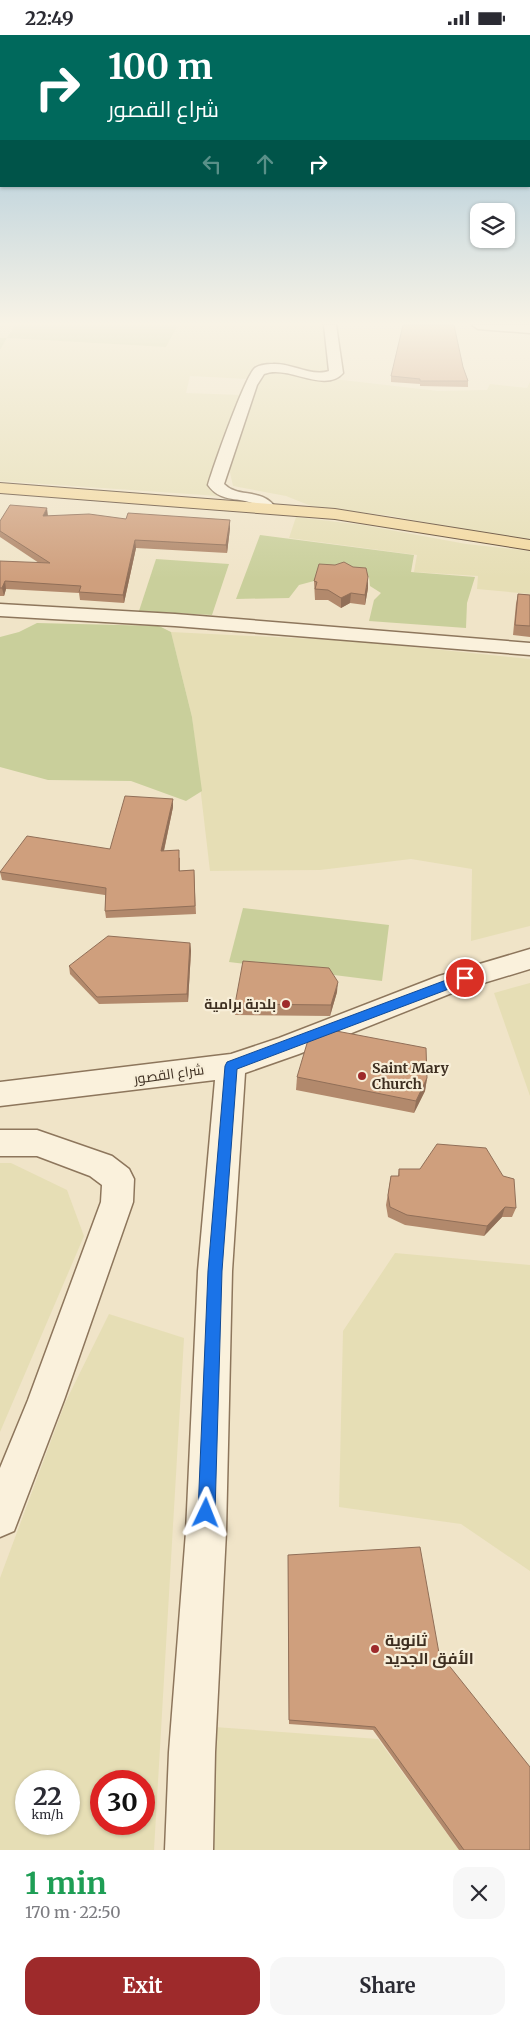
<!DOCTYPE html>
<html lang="en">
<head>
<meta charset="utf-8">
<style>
  :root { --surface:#fff; --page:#f7f7f7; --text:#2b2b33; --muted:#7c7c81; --accent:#9e2a2b }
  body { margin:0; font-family:Merriweather,Cairo,serif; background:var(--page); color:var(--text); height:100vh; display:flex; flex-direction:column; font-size:19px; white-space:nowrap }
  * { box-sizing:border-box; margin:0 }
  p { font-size:16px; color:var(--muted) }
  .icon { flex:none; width:28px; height:28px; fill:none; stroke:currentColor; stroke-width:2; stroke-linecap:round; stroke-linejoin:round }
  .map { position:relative; height:1815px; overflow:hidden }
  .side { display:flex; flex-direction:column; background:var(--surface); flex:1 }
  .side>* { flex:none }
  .top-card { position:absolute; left:0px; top:0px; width:530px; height:152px; box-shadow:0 1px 4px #0004; background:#00695c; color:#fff; overflow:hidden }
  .tools { position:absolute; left:470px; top:168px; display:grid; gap:10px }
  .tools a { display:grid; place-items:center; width:45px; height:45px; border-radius:10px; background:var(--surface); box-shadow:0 1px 4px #0004; font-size:25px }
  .speed { position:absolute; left:15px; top:1735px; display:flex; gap:10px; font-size:25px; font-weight:700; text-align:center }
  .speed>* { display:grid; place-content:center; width:65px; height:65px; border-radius:50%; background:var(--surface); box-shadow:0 1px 4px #0004; line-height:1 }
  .speed small { font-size:12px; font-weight:400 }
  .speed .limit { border:8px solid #d22; background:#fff; color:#111 }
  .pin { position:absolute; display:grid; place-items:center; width:42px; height:42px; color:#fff; margin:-21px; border:2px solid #fff; border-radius:50%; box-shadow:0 1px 5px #0007 }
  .me { position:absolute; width:55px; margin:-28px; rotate:2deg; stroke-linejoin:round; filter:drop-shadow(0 0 4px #0008) }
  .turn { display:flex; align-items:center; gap:18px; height:105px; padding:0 25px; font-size:22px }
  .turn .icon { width:65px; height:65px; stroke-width:2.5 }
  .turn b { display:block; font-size:35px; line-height:42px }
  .lanes { display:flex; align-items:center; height:48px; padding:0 25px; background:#0003; justify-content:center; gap:25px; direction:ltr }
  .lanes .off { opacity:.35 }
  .round { display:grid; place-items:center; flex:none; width:52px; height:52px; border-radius:15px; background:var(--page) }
  .head { display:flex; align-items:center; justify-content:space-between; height:85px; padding:0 25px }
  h1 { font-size:30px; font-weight:700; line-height:38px; color:#1e9e55 }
  .action { display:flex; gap:10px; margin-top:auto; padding:10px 25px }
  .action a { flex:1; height:58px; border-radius:15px; background:var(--accent); color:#fff; font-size:20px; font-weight:700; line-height:58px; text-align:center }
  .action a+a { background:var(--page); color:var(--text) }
  .status { display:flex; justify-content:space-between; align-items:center; height:35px; padding:0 25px; background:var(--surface); direction:ltr }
  .status svg { height:14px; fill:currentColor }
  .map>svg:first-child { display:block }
  .farmland { fill:#e6deb5; fill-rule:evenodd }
  .green { fill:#c9cf9b }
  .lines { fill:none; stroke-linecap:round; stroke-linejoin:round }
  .minor-casing { stroke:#8d765c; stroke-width:3 }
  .major-casing { stroke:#5b4430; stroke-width:2 }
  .minor { fill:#faf1dc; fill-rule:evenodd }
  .major { fill:#f3d9a0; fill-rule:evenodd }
  .wall { fill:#b2896c }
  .shaded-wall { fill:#916f58 }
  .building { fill:#cf9f7d; stroke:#916f58 }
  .route { fill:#1a73e8; stroke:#114b97 }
  .poi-dot { fill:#9e2a2b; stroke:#f7eed8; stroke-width:2 }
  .labels { text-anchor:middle; stroke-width:4.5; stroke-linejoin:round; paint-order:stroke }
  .poi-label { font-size:14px; font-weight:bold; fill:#3d2e20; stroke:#f7eed8; text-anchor:end }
  .street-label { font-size:14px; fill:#3d2e20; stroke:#f7eed8 }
  .near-poi-label { font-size:16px; font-weight:bold; fill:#3d2e20; stroke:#f7eed8; text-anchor:start }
</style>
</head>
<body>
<div class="status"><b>22:49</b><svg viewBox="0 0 49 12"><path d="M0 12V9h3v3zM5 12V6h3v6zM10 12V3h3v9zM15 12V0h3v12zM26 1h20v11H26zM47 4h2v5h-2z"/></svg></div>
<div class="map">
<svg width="530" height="1815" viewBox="0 0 530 1815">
  <rect width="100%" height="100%" fill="#f0e4c8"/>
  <g class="farmland">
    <path d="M0 290H15L8 303 166 312 178 290H339L340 340 264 328 247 344 190 341 186 358 240 360 218 461 0 446V315L7 303H0Z"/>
    <path d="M273 337 438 356 487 355 490 349 527 353 530 347V506L391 481 311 471 286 461 233 451 229 433 258 344 264 338Z"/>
    <path d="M296 482 363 490 466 509 530 516V559L477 554 478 541 414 537 417 520 289 503Z"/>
    <path d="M171 597 355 606 530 624V891L471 906 472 834 411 824 320 835 210 836 192 682Z"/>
    <path d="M530 948V1061L494 958Z"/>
    <path d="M0 1128H11L67 1155 84 1201 0 1397Z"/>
    <path d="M395 1218 530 1230V1536L461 1489 339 1472 343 1296Z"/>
    <path d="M109 1279 184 1303 154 1815H0V1543L65 1368ZM26 1746H69V1789H26ZM101 1746H144V1789H101Z"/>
    <path d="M214 1692 378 1704 459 1815H202Z"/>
  </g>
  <g class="green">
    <path d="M15 290H178L166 312 7 303 0 315V303H7Z"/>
    <path d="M260 500 414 520 411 537 475 542 467 568 466 593 369 586 374 565 381 558 370 551 369 542 318 537 314 546 299 550 289 563 236 564Z"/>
    <path d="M156 524 229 529 212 580 139 576Z"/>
    <path d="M37 588 159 591 171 597 192 682 202 756 186 766 131 746 48 745 0 732V602L19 597Z"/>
    <path d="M243 873 389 890 382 946 229 927Z"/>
  </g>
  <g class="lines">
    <g class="minor-casing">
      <g id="minor">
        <path d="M324 290H336L343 338C325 359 287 329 264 339L257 350 224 449C239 464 261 452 276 473L274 476C262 479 262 472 252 468 236 462 220 467 208 450 213 433 245 341 255 333 259 330 267 329 273 329 292 328 311 342 329 336Z"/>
        <path d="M472 290H530V298L478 294Z"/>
        <path d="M0 569 175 579 530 608V620L175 591 0 581Z"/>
        <path d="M530 914V934L457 956 299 1019 245 1038 232 1236 226 1497 215 1717 213 1815H165L169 1717 186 1497 198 1236 215 1045 0 1071V1047L231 1019 279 1003 439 941Z"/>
        <path d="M0 1095H37L112 1121 129 1134 134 1144 133 1167 64 1365 14 1496 0 1502V1433L28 1365 101 1167 102 1150 90 1141 37 1121H0Z"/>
      </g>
    </g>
    <g class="major-casing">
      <path id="major" d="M0 448 335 474 530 505V515L335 484 0 458Z"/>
    </g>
    <use href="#minor" class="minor"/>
    <use href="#major" class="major"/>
  </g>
  <g class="wall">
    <path d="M463 332 468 346V352L420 351V349L391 347V341Z"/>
    <path d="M48 481 126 484 230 493 227 518 136 513 124 568 80 565 79 558 6 554 4 561H0V526L39 528 0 502V486Z"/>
    <path d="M314 546 368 553 365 570 350 568 341 573 328 565H315Z"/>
    <path d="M518 559 530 560V602L513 600 516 569Z"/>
    <path d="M173 772 164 816 180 823V836L194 835 196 879 106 883 105 876V860L2 845 0 837 110 814Z"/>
    <path d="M190 908 191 916 188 967 99 969 70 939 69 931Z"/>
    <path d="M337 957 330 981 235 980V969Z"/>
    <path d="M297 1042 427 1043 425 1056 414 1078 296 1055Z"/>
    <path d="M399 1134 516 1173 512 1182H502L484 1201 405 1190 388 1182 386 1170 391 1141H398Z"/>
    <path d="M288 1520 439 1618 530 1815H459L373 1695 289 1689Z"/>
  </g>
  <g class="shaded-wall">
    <path d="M47 473 48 481H43Z"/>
    <path d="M230 485V493L227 518 226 510Z"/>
    <path d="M135 505 136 513 124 568 123 560Z"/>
    <path d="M368 542V553L365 570V560Z"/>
    <path d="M5 546 6 554 4 561 2 553Z"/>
    <path d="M351 558 350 568 341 573V563Z"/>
    <path d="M173 764V772L162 824 161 816Z"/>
    <path d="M190 908 191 916 188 967 187 959Z"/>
    <path d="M338 947 337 957 330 981 331 970Z"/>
    <path d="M427 1043 425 1056 414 1078 416 1066Z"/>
    <path d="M505 1172 502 1182 484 1201 487 1191Z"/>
  </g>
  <g class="building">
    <path d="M403 290H454L463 332 468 346H420V344L391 341Z"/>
    <path d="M10 470 47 473 43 481 89 479 126 484 128 478 230 485 226 510 135 505 123 560 79 557 81 551 5 546 2 553H0V526L50 528 0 496V486Z"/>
    <path d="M344 527 353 532 366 533 368 542 365 560 351 558 341 563 328 555 315 554 317 547 314 546 319 529 335 530Z"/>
    <path d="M518 559 530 560V591L515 590Z"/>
    <path d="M125 761 173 764 161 816 179 815V836L194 835 195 871 105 876 106 853 0 837 27 801 110 814Z"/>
    <path d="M108 901 190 908 187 959 97 962 69 931Z"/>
    <path d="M243 926 329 933 338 947 331 970 235 969Z"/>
    <path d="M331 995 426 1013 427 1043 416 1066 297 1042 308 1005Z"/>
    <path d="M437 1109 486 1113 503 1141 514 1144 516 1173 505 1172 487 1191 407 1180 390 1172 388 1160 391 1141H399V1134H420Z"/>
    <path d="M420 1512 439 1618 530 1732V1815H464L375 1692 289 1685 288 1520Z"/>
  </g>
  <linearGradient id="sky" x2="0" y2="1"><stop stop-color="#8fbad6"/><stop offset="0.53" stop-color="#f8f3e6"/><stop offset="1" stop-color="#f8f3e6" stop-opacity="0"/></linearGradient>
  <rect width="530" height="544" fill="url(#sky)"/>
  <path class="route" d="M465 938 471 943 470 946 237 1034 222 1236 215 1478 213 1484 206 1487 200 1484 198 1478 208 1236 225 1031 227 1027Z"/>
  <g class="poi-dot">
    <circle cx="286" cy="969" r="5"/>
    <circle cx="362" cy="1041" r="5"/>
    <circle cx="375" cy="1614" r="5"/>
  </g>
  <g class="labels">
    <g class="poi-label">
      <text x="276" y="974">بلدية برامية</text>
      <text x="372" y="1038" text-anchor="start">Saint Mary<tspan x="372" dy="16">Church</tspan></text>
    </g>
    <g class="street-label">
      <text transform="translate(169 1039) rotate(-8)" y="5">شراع القصور</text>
    </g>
    <g class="near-poi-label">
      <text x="385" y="1611">ثانوية<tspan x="385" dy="18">الأفق الجديد</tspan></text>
    </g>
  </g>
</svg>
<div class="tools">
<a><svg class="icon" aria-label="layers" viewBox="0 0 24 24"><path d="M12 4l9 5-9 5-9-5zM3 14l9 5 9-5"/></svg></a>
</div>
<div class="speed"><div>22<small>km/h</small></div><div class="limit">30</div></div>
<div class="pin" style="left:465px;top:943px;background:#d93025"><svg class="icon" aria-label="arrive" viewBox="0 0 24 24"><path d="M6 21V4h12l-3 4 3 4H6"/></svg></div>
<svg class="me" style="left:206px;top:1478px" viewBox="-20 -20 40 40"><path d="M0-17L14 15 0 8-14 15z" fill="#1a73e8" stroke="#fff" stroke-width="4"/></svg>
<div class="top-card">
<div class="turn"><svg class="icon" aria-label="right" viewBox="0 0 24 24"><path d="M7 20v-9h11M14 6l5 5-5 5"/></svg><div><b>100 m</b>شراع القصور</div></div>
<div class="lanes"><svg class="icon off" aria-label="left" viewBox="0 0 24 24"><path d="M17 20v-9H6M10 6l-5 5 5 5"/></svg><svg class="icon off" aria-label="ahead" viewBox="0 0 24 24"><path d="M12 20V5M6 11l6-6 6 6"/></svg><svg class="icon" aria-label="right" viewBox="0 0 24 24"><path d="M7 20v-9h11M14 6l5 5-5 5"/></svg></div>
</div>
</div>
<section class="side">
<div class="head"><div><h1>1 min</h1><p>170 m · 22:50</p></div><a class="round"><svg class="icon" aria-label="close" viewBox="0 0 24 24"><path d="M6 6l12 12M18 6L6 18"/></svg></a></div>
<div class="action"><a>Exit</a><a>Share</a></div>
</section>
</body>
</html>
